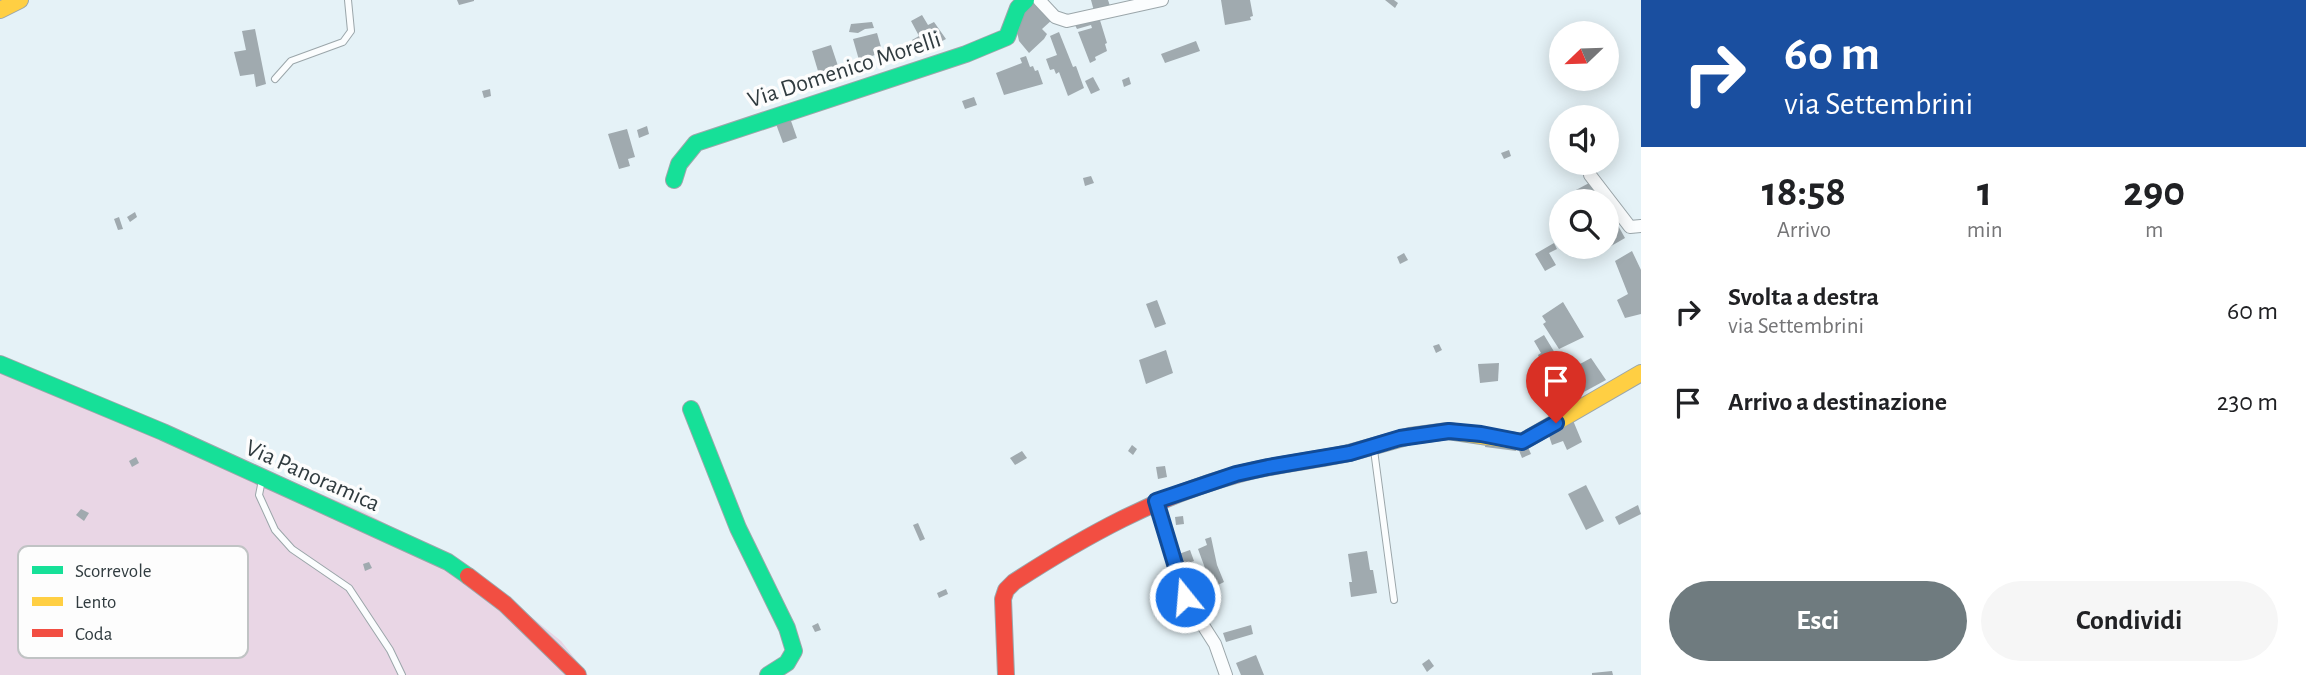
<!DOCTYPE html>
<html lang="it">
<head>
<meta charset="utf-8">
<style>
  :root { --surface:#fff; --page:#f6f6f6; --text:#202124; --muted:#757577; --accent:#6f7b7f }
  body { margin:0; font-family:"Alegreya Sans",sans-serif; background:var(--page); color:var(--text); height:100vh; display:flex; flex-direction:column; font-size:26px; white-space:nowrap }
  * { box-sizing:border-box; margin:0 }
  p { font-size:23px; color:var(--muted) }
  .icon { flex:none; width:38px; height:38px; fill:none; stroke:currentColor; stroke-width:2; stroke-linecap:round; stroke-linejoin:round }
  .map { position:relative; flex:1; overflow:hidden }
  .sheet { display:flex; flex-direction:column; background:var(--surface); width:665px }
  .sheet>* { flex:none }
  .hud { background:#1a4fa0; color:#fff; overflow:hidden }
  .needle { width:46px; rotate:247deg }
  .controls { position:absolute; left:1549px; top:21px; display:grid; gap:14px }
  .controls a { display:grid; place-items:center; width:70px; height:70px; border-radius:50%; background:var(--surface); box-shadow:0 4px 18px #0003; font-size:35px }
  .pin { position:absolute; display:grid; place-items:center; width:60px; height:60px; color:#fff; margin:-72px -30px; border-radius:50% 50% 50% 0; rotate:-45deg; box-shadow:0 0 7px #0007 }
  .pin .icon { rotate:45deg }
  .me { position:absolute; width:77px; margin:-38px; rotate:343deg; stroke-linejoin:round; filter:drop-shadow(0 0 5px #0008) }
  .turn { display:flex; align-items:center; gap:24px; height:147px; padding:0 28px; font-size:32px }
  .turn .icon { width:91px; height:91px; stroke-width:2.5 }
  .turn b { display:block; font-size:49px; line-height:60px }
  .eta { display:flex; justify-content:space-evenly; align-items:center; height:119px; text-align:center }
  .eta b { font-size:42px; font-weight:700; line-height:49px }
  .button { display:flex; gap:14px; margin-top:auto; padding:14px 28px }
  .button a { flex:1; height:80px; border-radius:42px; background:var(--accent); color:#fff; font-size:28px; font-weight:700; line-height:80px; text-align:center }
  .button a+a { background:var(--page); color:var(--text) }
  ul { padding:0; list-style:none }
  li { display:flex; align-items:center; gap:21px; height:91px; padding:0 28px }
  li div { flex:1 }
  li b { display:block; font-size:26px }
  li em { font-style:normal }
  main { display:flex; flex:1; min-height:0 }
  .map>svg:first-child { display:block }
  .green { fill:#e9d6e5 }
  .building { fill:#a0aaaf }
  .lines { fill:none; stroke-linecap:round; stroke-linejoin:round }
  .lane-casing { stroke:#9ba6aa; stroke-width:8 }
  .street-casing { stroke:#9ba6aa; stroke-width:14 }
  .fast-casing { stroke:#9ba6aa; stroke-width:18 }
  .slow-casing { stroke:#9ba6aa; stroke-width:18 }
  .jam-casing { stroke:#9ba6aa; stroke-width:18 }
  .lane { stroke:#fbfdfe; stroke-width:6 }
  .street { stroke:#fbfdfe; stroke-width:12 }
  .fast { stroke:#16e098; stroke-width:16 }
  .slow { stroke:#ffcf43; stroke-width:16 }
  .jam { stroke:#f24e42; stroke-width:16 }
  .route-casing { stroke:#114b97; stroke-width:18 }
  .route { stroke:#1a73e8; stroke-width:12 }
  .labels { text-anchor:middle; stroke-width:7; stroke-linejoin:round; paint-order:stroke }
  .street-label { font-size:24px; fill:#303b3f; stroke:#fdfdfd }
  .key { fill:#fdfdfd; stroke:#c0c3c4; stroke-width:2 }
  .key-label { font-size:19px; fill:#303b3f }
</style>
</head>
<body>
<main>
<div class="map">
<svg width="1641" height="675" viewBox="0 0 1641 675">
  <rect width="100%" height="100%" fill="#e5f2f7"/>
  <path class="green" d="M0 356 368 514 477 573 561 641 588 675H0Z"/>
  <g class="building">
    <path d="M457 0H474V1L459 5Z"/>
    <path d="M1035 0 1053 19 1042 29 1047 34 1044 39 1029 53 1019 41 1015 22Z"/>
    <path d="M1091 0H1108L1110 6 1094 11Z"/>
    <path d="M1221 0H1250L1253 16 1250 17 1251 20 1225 25Z"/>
    <path d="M1385 0H1394L1398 3 1395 8Z"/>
    <path d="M922 15 928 25 934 22 946 39 927 49 924 44 916 48 912 40 919 36 911 21Z"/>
    <path d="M1099 17 1107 43 1105 44 1107 51 1095 57 1096 60 1090 63 1078 32 1092 28 1091 25 1077 29 1074 23Z"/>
    <path d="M872 22 874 28 865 29 858 33 849 32 851 24Z"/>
    <path d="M255 29 266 84 256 87 254 74 240 76 234 52 246 50 242 31Z"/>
    <path d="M1059 32 1073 67 1076 66 1084 88 1068 96 1059 72 1056 74 1054 69 1050 70 1046 59 1057 55 1050 36Z"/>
    <path d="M877 33 881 47 873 49 875 55 859 60 853 39Z"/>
    <path d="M1196 41 1200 51 1165 63 1161 54Z"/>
    <path d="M831 45 841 75 821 81 812 51Z"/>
    <path d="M1026 56 1030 67 1033 66 1035 71 1038 70 1043 84 1004 95 996 73 1022 63 1020 58Z"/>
    <path d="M1093 77 1100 90 1091 94 1085 81Z"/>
    <path d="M1129 77 1131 84 1124 87 1122 80Z"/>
    <path d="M490 89 491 96 484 98 482 91Z"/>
    <path d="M974 97 977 105 965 109 962 101Z"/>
    <path d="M790 118 797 138 783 143 776 124Z"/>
    <path d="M647 126 649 134 639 138 637 130Z"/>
    <path d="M627 129 635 157 628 159 630 166 619 169 608 134Z"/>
    <path d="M1509 150 1511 156 1504 159 1501 153Z"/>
    <path d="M1091 176 1094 183 1085 186 1083 178Z"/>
    <path d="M1591 182 1599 197 1597 198 1599 201H1582L1576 190Z"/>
    <path d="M1608 208 1614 218 1610 221 1612 224 1616 222 1625 238 1606 249V209Z"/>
    <path d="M135 212 137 217 130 222 127 217Z"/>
    <path d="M119 217 123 229 118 230 114 219Z"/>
    <path d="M1554 243 1557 249 1549 253 1556 265 1545 271 1535 254Z"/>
    <path d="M1632 251 1641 270V314L1625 318 1617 300 1628 294 1615 261Z"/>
    <path d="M1404 253 1408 260 1400 264 1397 257Z"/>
    <path d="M1157 300 1166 324 1155 328 1146 304Z"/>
    <path d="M1563 302 1584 337 1559 349 1543 324 1546 322 1542 316Z"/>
    <path d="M1544 335 1564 368 1550 376 1546 370 1550 368 1543 357 1540 359 1538 355 1541 353 1534 341Z"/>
    <path d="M1439 344 1442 350 1436 353 1433 346Z"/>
    <path d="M1166 350 1173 373 1146 384 1139 360Z"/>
    <path d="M1591 358 1606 380 1582 393 1569 370Z"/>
    <path d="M1499 363 1498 381 1480 383 1478 364Z"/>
    <path d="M1572 418 1582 442 1567 450 1563 441 1552 445 1548 433Z"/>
    <path d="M1486 440 1516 444V451L1485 447Z"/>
    <path d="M1132 445 1137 449 1133 455 1128 451Z"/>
    <path d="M1527 445 1531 454 1522 458 1518 448Z"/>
    <path d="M1022 451 1027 458 1015 465 1010 458Z"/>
    <path d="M136 457 139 463 132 467 129 461Z"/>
    <path d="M1165 466 1167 477 1158 479 1156 467Z"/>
    <path d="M1586 485 1604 521 1586 530 1568 494Z"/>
    <path d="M1638 505 1641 514 1619 525 1615 517Z"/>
    <path d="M81 509 89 513 84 521 76 515Z"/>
    <path d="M1183 516 1184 524 1176 525 1175 517Z"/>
    <path d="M918 523 925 539 920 541 913 525Z"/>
    <path d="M1211 537 1217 565 1224 582 1212 588 1215 595 1208 598 1198 583 1209 579 1198 549 1207 545 1205 539Z"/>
    <path d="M1190 550 1194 561 1180 566 1176 555Z"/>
    <path d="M1367 551 1370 570H1373L1377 593 1351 597 1349 582H1352L1348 554Z"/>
    <path d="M369 562 372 568 365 571 363 564Z"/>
    <path d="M1189 568 1193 580 1185 583 1181 571Z"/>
    <path d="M946 589 948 594 939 598 937 593Z"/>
    <path d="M818 623 821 630 815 632 812 626Z"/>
    <path d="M1251 625 1253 634 1226 642 1223 633Z"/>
    <path d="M1256 655 1264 675H1241L1236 663Z"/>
    <path d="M1429 659 1434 666 1427 672 1422 664Z"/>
    <path d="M1612 671 1613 675H1592V673Z"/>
  </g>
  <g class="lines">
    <g class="lane-casing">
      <g id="lane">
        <path d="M275 79 291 61 343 42 351 31 348 0"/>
        <path d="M1374 450 1394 600"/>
        <path d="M262 480 259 495 275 530 292 549 349 588 390 650 402 675"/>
      </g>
    </g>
    <g class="street-casing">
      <g id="street">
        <path d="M1039 0 1055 17 1067 21 1162 0"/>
        <path d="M1590 175 1630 227 1641 226"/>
        <path d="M1156 501 1185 597 1215 644 1226 675"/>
      </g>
    </g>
    <g class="fast-casing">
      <g id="fast">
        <path d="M674 180 679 164 696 143 966 54 1007 37 1018 8 1026 0"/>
        <path d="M0 364 163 432 448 562 468 576"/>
        <path d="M691 409 738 528 787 628 794 651 787 663 768 675"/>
      </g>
    </g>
    <g class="slow-casing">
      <g id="slow">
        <path d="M0 10 20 0"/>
        <path d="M1349 453 1410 436 1448 431 1522 442 1641 373"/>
      </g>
    </g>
    <g class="jam-casing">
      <g id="jam">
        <path d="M468 576 505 604 578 675"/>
        <path d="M1006 675 1003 599 1006 590 1014 582C1085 536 1157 496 1239 474 1275 464 1313 461 1349 453"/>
      </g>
    </g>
    <use href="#lane" class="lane"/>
    <use href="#street" class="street"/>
    <use href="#fast" class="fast"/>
    <use href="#slow" class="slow"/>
    <use href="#jam" class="jam"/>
  </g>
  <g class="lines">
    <g class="route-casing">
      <path id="route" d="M1185 597 1156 501 1236 474 1268 467 1350 453 1400 438 1449 431 1481 434 1522 442 1556 423"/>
    </g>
    <use href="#route" class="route"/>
  </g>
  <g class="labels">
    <g class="street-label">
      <text transform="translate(844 69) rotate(-18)" y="8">Via Domenico Morelli</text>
      <text transform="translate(313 475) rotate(24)" y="8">Via Panoramica</text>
    </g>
  </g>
  <rect x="18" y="546" width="230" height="112" rx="10" class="key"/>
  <rect x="32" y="566" width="31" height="8" fill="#16e098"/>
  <rect x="32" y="597" width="31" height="9" fill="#ffcf43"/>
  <rect x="32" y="629" width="31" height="8" fill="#f24e42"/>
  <g class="key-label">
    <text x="75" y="577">Scorrevole</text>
    <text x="75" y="608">Lento</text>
    <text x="75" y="640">Coda</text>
  </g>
</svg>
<div class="controls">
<a><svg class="needle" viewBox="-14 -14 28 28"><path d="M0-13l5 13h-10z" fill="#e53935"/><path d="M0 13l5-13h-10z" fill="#757577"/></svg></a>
<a><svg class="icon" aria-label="sound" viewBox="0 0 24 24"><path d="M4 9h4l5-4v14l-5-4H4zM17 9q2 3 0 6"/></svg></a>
<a><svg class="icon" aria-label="search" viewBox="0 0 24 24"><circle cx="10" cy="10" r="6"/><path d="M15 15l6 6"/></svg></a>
</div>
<div class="pin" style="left:1556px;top:423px;background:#d93025"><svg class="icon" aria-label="arrive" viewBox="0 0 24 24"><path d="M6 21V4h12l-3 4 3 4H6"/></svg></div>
<svg class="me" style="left:1185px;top:597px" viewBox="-20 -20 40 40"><circle r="17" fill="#1a73e8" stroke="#fff" stroke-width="3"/><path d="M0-11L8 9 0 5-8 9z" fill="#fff"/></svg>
</div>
<section class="sheet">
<div class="hud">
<div class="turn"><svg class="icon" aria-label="right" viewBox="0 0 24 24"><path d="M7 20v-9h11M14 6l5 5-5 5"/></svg><div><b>60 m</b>via Settembrini</div></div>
</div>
<div class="eta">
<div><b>18:58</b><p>Arrivo</p></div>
<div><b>1</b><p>min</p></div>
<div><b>290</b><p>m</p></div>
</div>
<ul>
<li><svg class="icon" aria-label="right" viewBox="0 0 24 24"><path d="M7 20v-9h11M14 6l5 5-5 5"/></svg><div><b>Svolta a destra</b><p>via Settembrini</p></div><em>60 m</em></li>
<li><svg class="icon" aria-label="arrive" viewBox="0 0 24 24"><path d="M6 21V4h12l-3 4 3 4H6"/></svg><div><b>Arrivo a destinazione</b></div><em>230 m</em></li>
</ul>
<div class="button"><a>Esci</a><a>Condividi</a></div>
</section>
</main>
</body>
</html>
